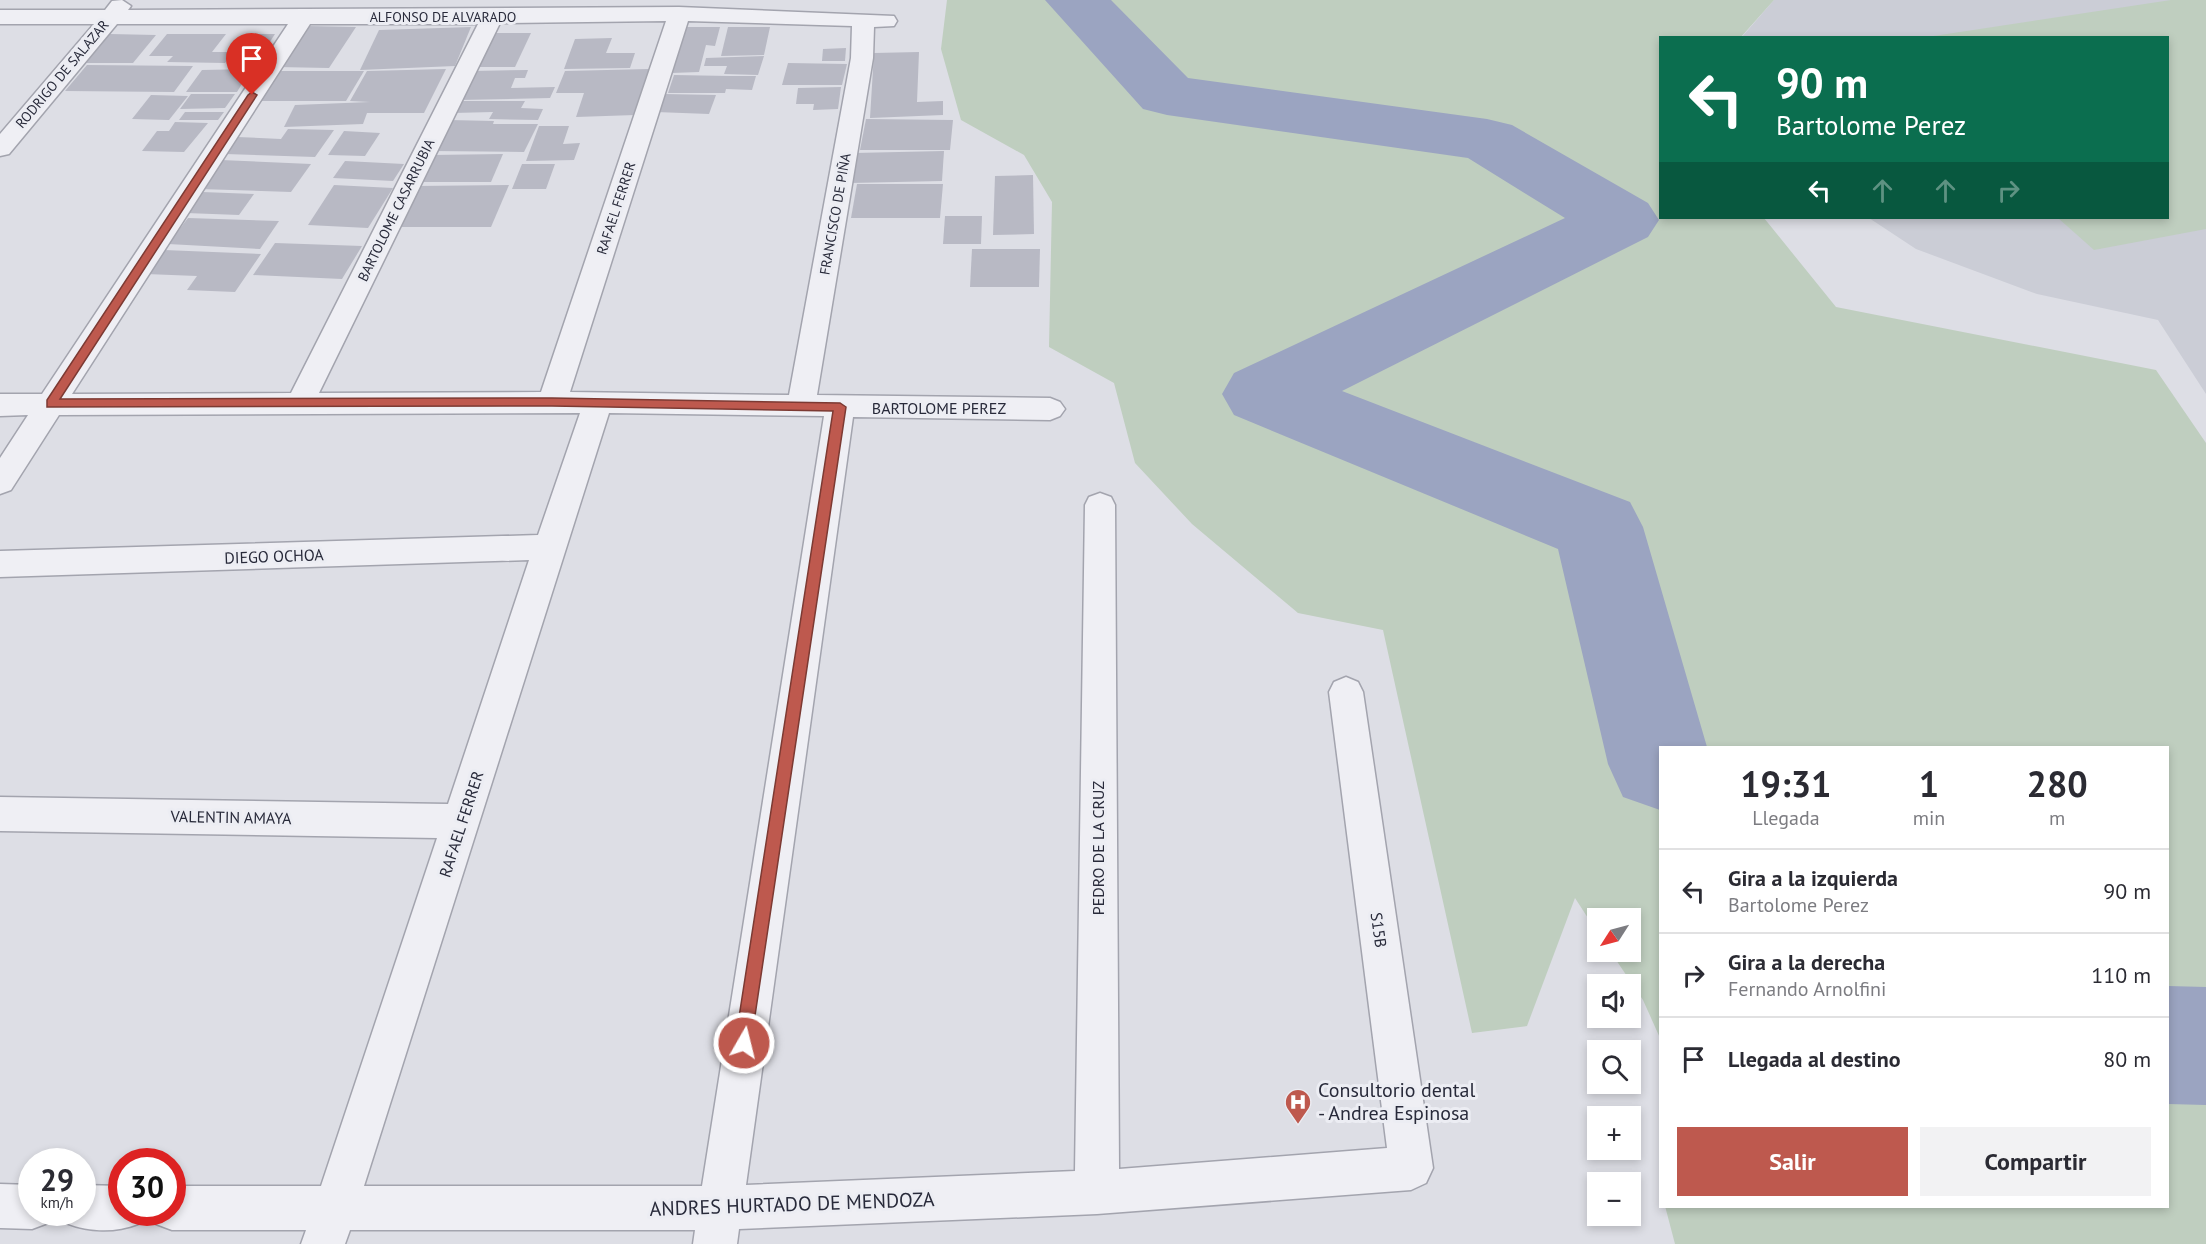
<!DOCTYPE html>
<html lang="es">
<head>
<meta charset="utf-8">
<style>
  :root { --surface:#fff; --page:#f2f2f3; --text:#2b2b33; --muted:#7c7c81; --line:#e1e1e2; --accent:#be594e }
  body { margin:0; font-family:"PT Sans",sans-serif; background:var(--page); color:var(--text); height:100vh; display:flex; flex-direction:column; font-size:22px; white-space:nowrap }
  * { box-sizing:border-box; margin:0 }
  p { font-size:20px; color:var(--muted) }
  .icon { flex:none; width:33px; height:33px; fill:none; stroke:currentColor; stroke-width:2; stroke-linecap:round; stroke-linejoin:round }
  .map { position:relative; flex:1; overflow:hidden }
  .details { position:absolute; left:1659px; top:746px; width:510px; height:462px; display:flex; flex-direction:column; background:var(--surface); border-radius:0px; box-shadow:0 3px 9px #0003 }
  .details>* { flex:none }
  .hud { position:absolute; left:1659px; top:36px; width:510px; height:183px; border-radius:0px; box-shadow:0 3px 9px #0003; background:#0b6e4f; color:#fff; overflow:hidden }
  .needle { width:39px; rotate:234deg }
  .tools { position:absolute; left:1587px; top:908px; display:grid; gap:12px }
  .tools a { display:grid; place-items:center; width:54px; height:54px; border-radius:0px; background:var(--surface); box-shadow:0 3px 9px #0003; font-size:30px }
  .speed { position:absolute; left:18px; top:1148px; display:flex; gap:12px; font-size:30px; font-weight:700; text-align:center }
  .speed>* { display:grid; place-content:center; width:78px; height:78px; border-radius:50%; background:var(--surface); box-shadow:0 3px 9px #0003; line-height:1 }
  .speed small { font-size:15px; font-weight:400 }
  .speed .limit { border:9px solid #d22; background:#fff; color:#111 }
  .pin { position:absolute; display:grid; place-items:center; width:51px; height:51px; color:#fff; margin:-62px -26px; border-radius:50% 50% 50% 0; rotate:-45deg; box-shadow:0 0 6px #0007 }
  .pin .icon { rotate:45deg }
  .me { position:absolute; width:66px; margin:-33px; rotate:8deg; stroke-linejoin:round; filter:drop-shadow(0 0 4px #0008) }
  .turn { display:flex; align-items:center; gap:21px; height:126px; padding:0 18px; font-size:27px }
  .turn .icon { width:78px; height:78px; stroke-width:2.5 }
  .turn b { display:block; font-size:42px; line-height:51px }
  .lanes { display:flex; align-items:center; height:57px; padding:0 18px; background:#0003; justify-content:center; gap:30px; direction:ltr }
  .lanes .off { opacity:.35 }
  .eta { display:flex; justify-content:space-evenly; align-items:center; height:102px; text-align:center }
  .eta b { font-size:36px; font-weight:700; line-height:42px }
  .cta { display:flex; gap:12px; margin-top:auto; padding:12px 18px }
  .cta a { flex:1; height:69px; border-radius:0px; background:var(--accent); color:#fff; font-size:24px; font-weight:700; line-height:69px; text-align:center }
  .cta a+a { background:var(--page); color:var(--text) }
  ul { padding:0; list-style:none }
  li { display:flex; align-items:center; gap:18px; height:84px; padding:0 18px; border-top:2px solid var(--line) }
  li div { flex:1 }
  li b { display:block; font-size:22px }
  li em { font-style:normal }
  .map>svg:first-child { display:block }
  .built { fill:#cbcdd6 }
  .green { fill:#bfcebf }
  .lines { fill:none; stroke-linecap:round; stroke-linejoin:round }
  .river { fill:#9ba4c1; fill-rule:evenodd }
  .building { fill:#b8b9c4 }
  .minor-casing { stroke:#a3a4ae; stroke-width:3 }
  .minor { fill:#efeff4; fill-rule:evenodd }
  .route { fill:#be594e; stroke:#7c3a33; stroke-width:1.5 }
  .labels { text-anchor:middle; stroke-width:6; stroke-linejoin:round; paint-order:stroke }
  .far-street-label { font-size:14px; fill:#282a3a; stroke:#ecedf3 }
  .street-label { font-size:16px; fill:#282a3a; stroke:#ecedf3 }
  .near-poi-label { font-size:20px; fill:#282a3a; stroke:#ecedf3; text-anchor:start }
  .near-street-label { font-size:20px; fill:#282a3a; stroke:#ecedf3 }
</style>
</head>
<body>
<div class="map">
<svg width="2206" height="1244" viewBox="0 0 2206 1244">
  <rect width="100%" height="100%" fill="#dddee5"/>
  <path class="built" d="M1774 0H2206V394L2158 320 2037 294 1916 249 1869 218H2168V38H1741Z"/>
  <g class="green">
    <path d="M947 0H1774L1741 37 1660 38V218H1764L1836 307 2156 370 2206 443V1244H1675L1665 1206H2168V747H1660V1038L1643 1000 1610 951H1630V918H1598L1597 932 1575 898 1527 1026 1472 1033 1383 630 1298 613 1192 524 1135 463 1114 383 1049 347 1052 202 1024 155 961 120 941 49Z"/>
    <path d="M2171 0H2206V229L2094 250 2058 218H2168V38L1927 37Z"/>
  </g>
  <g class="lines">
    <g class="river">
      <path d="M1045 0H1111L1188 78 1487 119 1512 125 1648 203 1659 220 1648 237 1342 391 1630 502 1643 527 1707 747H1660V810L1623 797 1608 764 1558 549 1234 415 1222 394 1234 373 1565 218 1468 158 1167 115 1143 109Z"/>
      <path d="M2168 986 2206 987V1105L2168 1104Z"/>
    </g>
  </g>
  <g class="building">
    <path d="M307 26 356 27 329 68 277 67Z"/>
    <path d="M471 27 455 66 360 70 379 30Z"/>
    <path d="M685 27H720L715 46 706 45 699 72 671 73Z"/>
    <path d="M728 27H770L764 55 721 56Z"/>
    <path d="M494 33H531L515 67H476Z"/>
    <path d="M110 34 156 35 133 63H86Z"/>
    <path d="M167 34H226L212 52H234L225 63 167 62 173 56H149Z"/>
    <path d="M249 34H275L256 63H229Z"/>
    <path d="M612 38 606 53H635L630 68 564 69 575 39Z"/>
    <path d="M846 48 845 61H822L823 49Z"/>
    <path d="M919 52 917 102 943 101V115L870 118 874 53Z"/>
    <path d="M764 56 758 75 724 74 727 66H704L706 58Z"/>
    <path d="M788 63 847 64 842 85H782Z"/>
    <path d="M87 65 193 66 174 92 65 91Z"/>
    <path d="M251 69 237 92H186L202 70Z"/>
    <path d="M446 69 424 113H367L363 124 284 127 295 105 370 102 350 101 367 71Z"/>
    <path d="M649 69 635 115 576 117 584 93H556L565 71Z"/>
    <path d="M528 70 525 78H515L511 88 555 87 550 98 459 100 472 71Z"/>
    <path d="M277 71H364L346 101H256Z"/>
    <path d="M674 75 730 76H756L752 90 726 89 725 93H668Z"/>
    <path d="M841 87 838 109 813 110 814 104H796L798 88Z"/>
    <path d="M191 94H235L225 108 180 109Z"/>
    <path d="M664 94 716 95 709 114 656 112Z"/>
    <path d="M151 95 188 96 169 120 132 119Z"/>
    <path d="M458 101H525L521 108 543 109 538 120 489 119 493 112 453 113Z"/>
    <path d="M185 112H224L218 120H179Z"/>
    <path d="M866 119 953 120 950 150H860Z"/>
    <path d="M449 120 494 121 493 124H538L524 152 432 151Z"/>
    <path d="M175 122 208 123 184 152 142 151 157 131H169Z"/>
    <path d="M539 126H569L563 144 580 143 574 160 526 161Z"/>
    <path d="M288 129 334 130 315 157 225 154 237 137 281 139Z"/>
    <path d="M344 131 380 133 365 156 328 155Z"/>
    <path d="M944 151 942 181 850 183 854 153Z"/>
    <path d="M503 154 491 182H418L431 155Z"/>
    <path d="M221 160 311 164 291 192 199 189Z"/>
    <path d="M345 161 404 164 393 181 333 178Z"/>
    <path d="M522 164H555L546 189H512Z"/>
    <path d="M1033 175 1034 234 993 235 995 176Z"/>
    <path d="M857 184H943L940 218H851Z"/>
    <path d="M334 185 393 188 368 228 308 225Z"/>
    <path d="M509 185 491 227H395L416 186Z"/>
    <path d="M202 192 254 194 239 215 186 213Z"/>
    <path d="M945 216H982L981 244H943Z"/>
    <path d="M188 218 279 221 260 249 168 244Z"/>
    <path d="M275 243 362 246 342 279 253 275Z"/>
    <path d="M972 249H1040L1039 287H970Z"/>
    <path d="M164 250 261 254 235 292 187 290 197 276 146 274Z"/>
  </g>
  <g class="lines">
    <g class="minor-casing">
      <g id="minor">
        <path d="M122 0 131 6 128 10 679 7 894 16 897 21 894 26 874 27 873 58 817 395 1050 398 1060 402 1065 409 1060 416 1050 420 853 417 746 1185 1075 1171 1085 505 1089 497 1100 493 1111 497 1115 505 1119 1169 1387 1148 1329 692 1334 682 1346 677 1358 682 1363 692 1433 1168 1426 1183 1411 1190 1097 1214 739 1229 737 1244H693L695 1230H350L345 1244H301L306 1230H172L156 1224 152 1212H172V1186H321L437 838 0 831V797L448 804 529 560 0 577V551L538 535 580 413 59 415 11 490 0 494V458L28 415 0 416V394H42L288 24H117L9 154 0 156V134L94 24H0V10H105L112 1ZM666 21 541 392 319 393 500 23ZM688 21 852 26 851 58 789 395 570 392ZM310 24H478L291 393 72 394ZM609 413 824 416 702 1186H364Z"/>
        <path d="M0 1184 32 1185V1212H52L48 1223 32 1229 0 1228Z"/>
        <path d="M82 1185 122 1186V1212H142L138 1224C115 1233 89 1232 66 1223L62 1212H82Z"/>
      </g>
    </g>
    <use href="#minor" class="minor"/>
  </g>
  <path class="route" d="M252 92 257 95 60 399 552 398 840 403 846 407 750 1049 744 1052 738 1049 735 1043 833 411 552 406 47 407V400L248 95Z"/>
  <defs>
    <g id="hospital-pin" transform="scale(1.35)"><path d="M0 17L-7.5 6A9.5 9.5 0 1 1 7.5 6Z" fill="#be594e" stroke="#ecedf3"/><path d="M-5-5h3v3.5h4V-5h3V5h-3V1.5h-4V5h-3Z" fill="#fff"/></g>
  </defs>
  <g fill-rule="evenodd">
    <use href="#hospital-pin" x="1298" y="1102"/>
  </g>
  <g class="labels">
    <g class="far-street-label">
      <text x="443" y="22">ALFONSO DE ALVARADO</text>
      <text transform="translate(62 74) rotate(-50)" y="5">RODRIGO DE SALAZAR</text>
      <text transform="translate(616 208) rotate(-72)" y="5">RAFAEL FERRER</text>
      <text transform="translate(396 210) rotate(-64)" y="5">BARTOLOME CASARRUBIA</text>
      <text transform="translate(835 214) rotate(-80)" y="5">FRANCISCO DE PIÑA</text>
    </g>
    <g class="street-label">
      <text x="939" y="414">BARTOLOME PEREZ</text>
      <text transform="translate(274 556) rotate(-2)" y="6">DIEGO OCHOA</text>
      <text transform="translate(231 817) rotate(1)" y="6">VALENTIN AMAYA</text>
      <text transform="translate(461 824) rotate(-72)" y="6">RAFAEL FERRER</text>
      <text transform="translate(1098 848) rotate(-90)" y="6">PEDRO DE LA CRUZ</text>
      <text transform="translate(1379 930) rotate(82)" y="6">S15B</text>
    </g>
    <g class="near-poi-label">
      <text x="1318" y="1097">Consultorio dental<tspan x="1318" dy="23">- Andrea Espinosa</tspan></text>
    </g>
    <g class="near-street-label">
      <text transform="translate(792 1204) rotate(-2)" y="7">ANDRES HURTADO DE MENDOZA</text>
    </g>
  </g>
</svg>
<div class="tools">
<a><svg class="needle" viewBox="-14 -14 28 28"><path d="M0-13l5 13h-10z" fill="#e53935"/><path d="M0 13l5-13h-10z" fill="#7c7c81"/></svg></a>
<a><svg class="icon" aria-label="sound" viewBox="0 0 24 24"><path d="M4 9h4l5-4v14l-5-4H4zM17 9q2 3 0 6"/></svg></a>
<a><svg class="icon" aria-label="search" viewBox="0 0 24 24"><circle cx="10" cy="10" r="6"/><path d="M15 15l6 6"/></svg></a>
<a>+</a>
<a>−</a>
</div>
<div class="speed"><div>29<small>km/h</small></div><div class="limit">30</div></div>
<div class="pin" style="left:252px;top:95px;background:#d93025"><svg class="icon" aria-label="arrive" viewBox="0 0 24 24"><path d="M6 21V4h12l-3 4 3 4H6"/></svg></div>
<svg class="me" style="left:744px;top:1043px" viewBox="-20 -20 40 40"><circle r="17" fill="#be594e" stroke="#fff" stroke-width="3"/><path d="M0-11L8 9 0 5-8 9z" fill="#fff"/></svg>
<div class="hud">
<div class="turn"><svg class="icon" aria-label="left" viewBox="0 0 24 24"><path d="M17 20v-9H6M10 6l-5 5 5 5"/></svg><div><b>90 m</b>Bartolome Perez</div></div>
<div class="lanes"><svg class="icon" aria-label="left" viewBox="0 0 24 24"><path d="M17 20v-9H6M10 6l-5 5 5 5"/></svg><svg class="icon off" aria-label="ahead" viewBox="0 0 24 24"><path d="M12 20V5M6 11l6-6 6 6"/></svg><svg class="icon off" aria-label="ahead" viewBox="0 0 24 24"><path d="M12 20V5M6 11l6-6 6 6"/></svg><svg class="icon off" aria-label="right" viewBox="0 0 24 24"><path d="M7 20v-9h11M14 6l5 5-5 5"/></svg></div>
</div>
<section class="details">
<div class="eta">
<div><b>19:31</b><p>Llegada</p></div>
<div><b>1</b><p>min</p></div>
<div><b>280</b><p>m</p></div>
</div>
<ul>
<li><svg class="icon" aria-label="left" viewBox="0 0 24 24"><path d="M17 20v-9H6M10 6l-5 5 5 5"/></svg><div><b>Gira a la izquierda</b><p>Bartolome Perez</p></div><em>90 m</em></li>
<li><svg class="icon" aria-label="right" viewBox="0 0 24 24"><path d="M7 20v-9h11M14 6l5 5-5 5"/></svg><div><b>Gira a la derecha</b><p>Fernando Arnolfini</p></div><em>110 m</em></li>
<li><svg class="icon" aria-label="arrive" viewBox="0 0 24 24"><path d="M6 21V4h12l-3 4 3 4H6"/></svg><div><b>Llegada al destino</b></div><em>80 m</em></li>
</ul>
<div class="cta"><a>Salir</a><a>Compartir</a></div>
</section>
</div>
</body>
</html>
